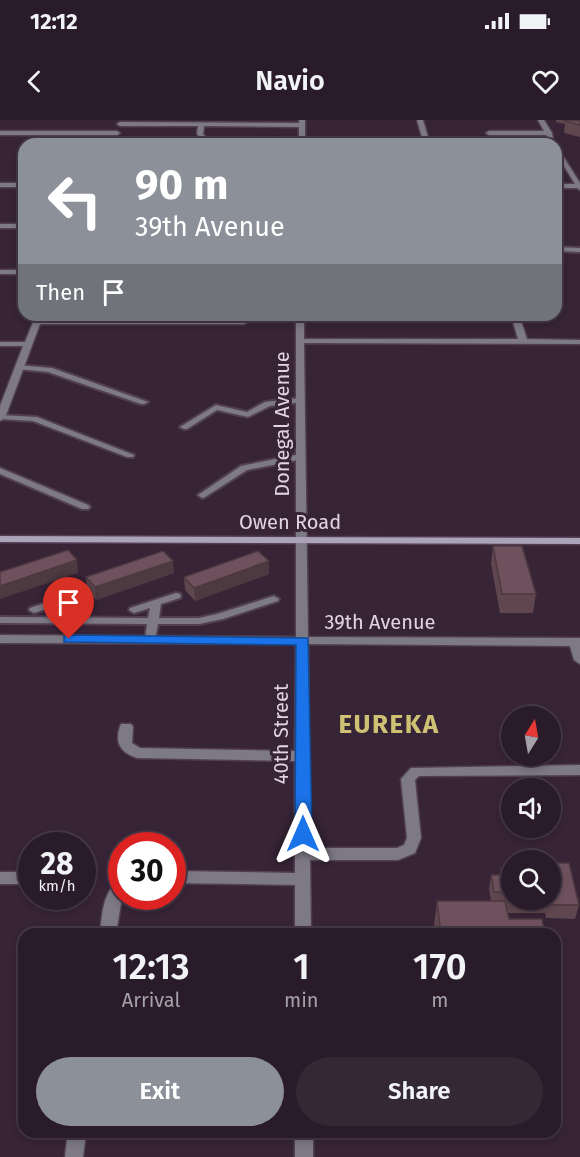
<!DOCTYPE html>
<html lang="en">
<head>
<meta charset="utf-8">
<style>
  :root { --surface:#291b29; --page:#352835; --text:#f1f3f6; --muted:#a5a1a8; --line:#453946; --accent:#8c9099 }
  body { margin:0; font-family:"Fira Sans",sans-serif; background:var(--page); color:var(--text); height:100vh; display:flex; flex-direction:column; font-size:22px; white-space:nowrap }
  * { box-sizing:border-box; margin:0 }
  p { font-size:20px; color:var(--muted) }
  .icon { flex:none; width:33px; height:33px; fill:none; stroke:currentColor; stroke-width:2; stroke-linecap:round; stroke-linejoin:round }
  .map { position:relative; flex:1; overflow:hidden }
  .sheet { position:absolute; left:18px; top:808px; width:543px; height:210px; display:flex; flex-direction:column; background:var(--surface); border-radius:18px; box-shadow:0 3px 9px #0003,0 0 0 2px var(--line) }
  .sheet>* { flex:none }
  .top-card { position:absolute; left:18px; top:18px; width:544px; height:183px; border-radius:18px; box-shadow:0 3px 9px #0003,0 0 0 2px var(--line); background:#8c9099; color:#fff; overflow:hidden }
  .needle { width:39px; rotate:11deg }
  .controls { position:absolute; left:501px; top:586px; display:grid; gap:12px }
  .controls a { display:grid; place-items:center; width:60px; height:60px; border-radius:50%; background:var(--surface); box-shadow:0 3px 9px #0003,0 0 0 2px var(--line); font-size:30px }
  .speed { position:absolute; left:18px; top:712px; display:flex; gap:12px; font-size:30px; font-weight:700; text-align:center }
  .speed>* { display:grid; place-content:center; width:78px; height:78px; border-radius:50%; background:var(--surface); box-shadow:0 3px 9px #0003,0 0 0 2px var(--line); line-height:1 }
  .speed small { font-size:15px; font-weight:400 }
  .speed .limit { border:9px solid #d22; background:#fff; color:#111 }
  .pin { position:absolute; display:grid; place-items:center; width:51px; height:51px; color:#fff; margin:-62px -26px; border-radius:50% 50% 50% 0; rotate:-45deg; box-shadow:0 0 6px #0007 }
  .pin .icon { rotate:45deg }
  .me { position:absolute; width:66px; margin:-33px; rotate:0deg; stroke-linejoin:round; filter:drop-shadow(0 0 4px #0008) }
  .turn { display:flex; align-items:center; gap:21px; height:126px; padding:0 18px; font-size:27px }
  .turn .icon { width:78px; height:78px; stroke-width:2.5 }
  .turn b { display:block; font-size:42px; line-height:51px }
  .then { display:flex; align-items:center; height:57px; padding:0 18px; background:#0003; gap:12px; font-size:22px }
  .eta { display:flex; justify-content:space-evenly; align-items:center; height:102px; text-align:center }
  .eta b { font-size:36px; font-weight:600; line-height:42px }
  .action { display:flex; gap:12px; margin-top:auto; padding:12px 18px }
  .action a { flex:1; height:69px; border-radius:36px; background:var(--accent); color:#fff; font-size:24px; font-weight:600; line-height:69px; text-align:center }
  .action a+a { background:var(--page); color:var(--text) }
  .status { display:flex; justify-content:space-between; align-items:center; height:42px; padding:0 30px; background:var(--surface); direction:ltr }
  .status svg { height:16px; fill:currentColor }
  header { display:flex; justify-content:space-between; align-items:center; height:78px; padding:0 18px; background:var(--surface); font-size:27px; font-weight:600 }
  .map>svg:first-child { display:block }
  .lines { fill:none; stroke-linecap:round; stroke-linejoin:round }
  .lane-casing { stroke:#524052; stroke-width:4 }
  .street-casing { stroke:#524052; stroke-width:3 }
  .secondary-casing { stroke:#524052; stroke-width:3 }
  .lane { fill:#7d7985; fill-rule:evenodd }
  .street { fill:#7d7985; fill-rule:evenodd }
  .secondary { fill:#aba4b8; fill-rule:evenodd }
  .wall { fill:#5f464f }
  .shaded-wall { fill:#4d3940 }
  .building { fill:#6e515c; stroke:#4d3940; stroke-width:1.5 }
  .route { fill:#1a73e8; stroke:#114b97; stroke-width:1.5 }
  .labels { text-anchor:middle; stroke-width:6; stroke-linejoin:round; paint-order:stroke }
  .street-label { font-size:20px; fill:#e1d5e1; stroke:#372437 }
  .district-label { font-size:26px; font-weight:bold; letter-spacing:1.5px; fill:#cfc173; stroke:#372437 }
</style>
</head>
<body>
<div class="status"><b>12:12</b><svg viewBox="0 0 49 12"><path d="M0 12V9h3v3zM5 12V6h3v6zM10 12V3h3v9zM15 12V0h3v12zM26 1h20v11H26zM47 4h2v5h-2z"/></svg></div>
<header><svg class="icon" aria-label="back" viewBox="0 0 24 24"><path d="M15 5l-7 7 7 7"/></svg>Navio<svg class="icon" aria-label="heart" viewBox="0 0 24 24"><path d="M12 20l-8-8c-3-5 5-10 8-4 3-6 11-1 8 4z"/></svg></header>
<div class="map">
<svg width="580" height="1037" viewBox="0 0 580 1037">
  <rect width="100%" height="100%" fill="#372437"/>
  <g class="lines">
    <g class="lane-casing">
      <g id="lane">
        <path d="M556 127 580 128V132L556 131Z"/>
        <path d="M297 195H396V196L393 198H300L298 197Z"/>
        <path d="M17 245 52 248 148 282 144 284H141L48 252 17 249Z"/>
        <path d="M300 278H303V282L270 286 248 297 217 290 187 309H184L180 307 216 285 247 292 265 282Z"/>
        <path d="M0 295 37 297 134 335 133 337H127L33 301 0 299Z"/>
        <path d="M300 334 303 335V339L247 350 205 377 202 378 198 375 241 346Z"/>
        <path d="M0 348 88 385 90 387 88 389H82L0 354Z"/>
        <path d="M75 473 79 474 80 476 79 478 34 493 29 490 30 488Z"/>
        <path d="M176 473 180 474 181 476 180 478 161 484 159 498H199L217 494 274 476 279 479 278 481 223 499 199 504H158L155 520 150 523 145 520 147 504 0 503V497L148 498 150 488 134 493 129 490 130 488Z"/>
      </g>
    </g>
    <g class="street-casing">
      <g id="street">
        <path d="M299 0H305V24H299V7L204 6 203 14 212 24H206L197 14 198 6H120L117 4 120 2 299 3Z"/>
        <path d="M417 0H423L430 24H424Z"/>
        <path d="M538 0H544L552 13 553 19H549L546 15H489L486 13 489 11H544Z"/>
        <path d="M0 11H117L120 13 117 15H0Z"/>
        <path d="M556 25 580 63V70L577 68H556V64H575L556 33Z"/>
        <rect x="0" y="63" width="24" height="4"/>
        <rect x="0" y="104" width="24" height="4"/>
        <rect x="0" y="150" width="24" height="4"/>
        <path d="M36 195H42V200H244L248 202 244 204H40L5 298 0 301V286L23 226H0V222H25Z"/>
        <path d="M296 195H304V219H518L511 195H519L527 219 580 220V224L304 223 308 517 580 518V544L574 540 570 526 308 524 310 728H397L404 725 407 718 401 659 411 648 580 645V655L419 656 415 660 421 718 415 733 398 740H310L311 814H295V765L172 763V751L295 753V641L137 638C119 632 114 621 121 604H131L133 607 132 623 140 628 295 631 296 524 0 523V515L296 517Z"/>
        <rect x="0" y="752" width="32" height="12"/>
        <path d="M122 761V777L116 814H100C102 798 102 767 122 761Z"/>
        <path d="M68 1012H86L83 1037H65Z"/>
        <rect x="295" y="1012" width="18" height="25"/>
      </g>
    </g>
    <g class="secondary-casing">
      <path id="secondary" d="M0 416 580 418V424L0 422Z"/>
    </g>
    <use href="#lane" class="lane"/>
    <use href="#street" class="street"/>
    <use href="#secondary" class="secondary"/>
  </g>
  <g class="wall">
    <path d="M556 0H580V17L564 13 565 4 556 2Z"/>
    <path d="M493 426 536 474 533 493H500L491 444Z"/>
    <path d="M174 453 96 480 87 470 86 457Z"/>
    <path d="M269 454 195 481 185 470 184 457Z"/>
    <path d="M501 748H512V780H550L579 785 575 799 546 798 545 793H507L509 799 545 814H435L434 806 437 781H491L489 769 491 755H500Z"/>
  </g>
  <g class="shaded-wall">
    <path d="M77 440 78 453 0 479V466Z"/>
    <path d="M173 441 174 453 96 480 95 467Z"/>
    <path d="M269 441V454L195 481 194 468Z"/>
  </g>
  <g class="building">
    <path d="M569 0 580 1V5L565 1Z"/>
    <path d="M493 426H522L536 474H502Z"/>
    <path d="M68 430 77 440 0 466V452Z"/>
    <path d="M163 431 173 441 95 467 86 457Z"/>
    <path d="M258 431 269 441 194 468 184 457Z"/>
    <path d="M550 743H569L579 785H549L548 780H550Z"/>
    <path d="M501 748H512V779H506L505 772H494L491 755H502Z"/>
    <path d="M437 781H505L509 799H542L545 814H441Z"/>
  </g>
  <path class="route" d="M69 515 308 518 312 714 309 719 303 721 295 714 296 525 64 522V516Z"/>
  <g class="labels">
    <g class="street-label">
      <text transform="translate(282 304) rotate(-90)" y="7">Donegal Avenue</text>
      <text x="290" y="409">Owen Road</text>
      <text x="380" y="509">39th Avenue</text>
      <text transform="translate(281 614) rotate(-90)" y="7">40th Street</text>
    </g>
    <g class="district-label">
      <text x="389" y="613">EUREKA</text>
    </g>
  </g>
</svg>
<div class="controls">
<a><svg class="needle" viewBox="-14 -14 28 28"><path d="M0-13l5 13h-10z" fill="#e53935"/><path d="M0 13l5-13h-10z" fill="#a5a1a8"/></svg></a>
<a><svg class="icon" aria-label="sound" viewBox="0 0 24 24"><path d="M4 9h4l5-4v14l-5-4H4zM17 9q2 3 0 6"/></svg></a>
<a><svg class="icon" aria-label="search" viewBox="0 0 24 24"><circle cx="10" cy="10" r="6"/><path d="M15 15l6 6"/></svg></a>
</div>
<div class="speed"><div>28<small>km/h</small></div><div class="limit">30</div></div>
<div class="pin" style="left:69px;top:519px;background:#d93025"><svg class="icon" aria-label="arrive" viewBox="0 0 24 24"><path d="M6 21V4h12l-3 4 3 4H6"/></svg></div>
<svg class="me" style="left:303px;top:714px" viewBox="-20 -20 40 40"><path d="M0-17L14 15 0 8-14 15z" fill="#1a73e8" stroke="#fff" stroke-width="4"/></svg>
<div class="top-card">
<div class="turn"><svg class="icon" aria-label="left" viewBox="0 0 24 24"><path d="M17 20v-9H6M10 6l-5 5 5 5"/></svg><div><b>90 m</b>39th Avenue</div></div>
<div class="then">Then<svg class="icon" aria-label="arrive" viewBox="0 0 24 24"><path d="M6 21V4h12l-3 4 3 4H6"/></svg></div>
</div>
<section class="sheet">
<div class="eta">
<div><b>12:13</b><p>Arrival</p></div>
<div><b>1</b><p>min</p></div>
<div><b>170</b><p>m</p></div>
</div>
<div class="action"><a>Exit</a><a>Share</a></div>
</section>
</div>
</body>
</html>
